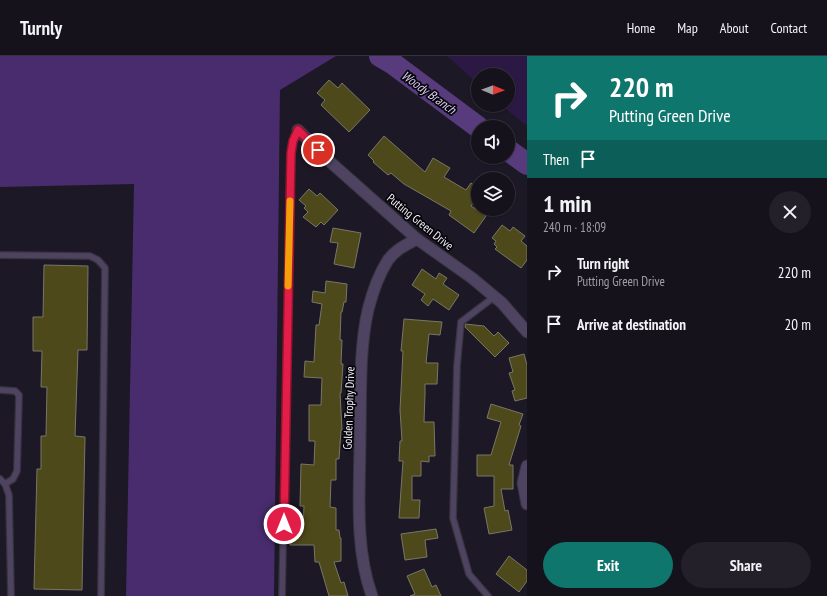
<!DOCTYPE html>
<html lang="en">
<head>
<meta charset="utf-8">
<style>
  :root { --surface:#16121c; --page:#232029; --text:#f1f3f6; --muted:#9e9ea3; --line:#35323b; --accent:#0f766e }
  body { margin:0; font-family:"PT Sans Narrow",sans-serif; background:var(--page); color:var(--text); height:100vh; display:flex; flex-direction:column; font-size:15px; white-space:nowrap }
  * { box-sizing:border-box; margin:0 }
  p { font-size:13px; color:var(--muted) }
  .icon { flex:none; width:22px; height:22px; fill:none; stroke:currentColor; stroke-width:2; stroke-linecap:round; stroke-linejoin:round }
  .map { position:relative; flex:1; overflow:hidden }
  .panel { display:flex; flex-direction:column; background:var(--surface); width:300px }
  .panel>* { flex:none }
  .hud { background:#0f766e; color:#fff; overflow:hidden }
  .needle { width:26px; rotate:91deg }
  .tools { position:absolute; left:471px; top:12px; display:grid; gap:8px }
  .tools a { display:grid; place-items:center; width:44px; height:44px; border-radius:50%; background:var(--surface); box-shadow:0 1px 3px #0004,0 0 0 1px var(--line); font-size:20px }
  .pin { position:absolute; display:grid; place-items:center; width:34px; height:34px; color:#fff; margin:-17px; border:2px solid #fff; border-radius:50%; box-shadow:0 1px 4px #0007 }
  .me { position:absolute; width:44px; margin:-22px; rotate:0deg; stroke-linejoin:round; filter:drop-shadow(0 0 3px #0008) }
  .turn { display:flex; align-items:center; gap:14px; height:84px; padding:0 16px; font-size:18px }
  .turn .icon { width:52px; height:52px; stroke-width:2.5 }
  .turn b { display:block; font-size:28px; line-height:34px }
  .then { display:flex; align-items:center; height:38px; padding:0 16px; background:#0003; gap:8px; font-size:15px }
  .round { display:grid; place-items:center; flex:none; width:42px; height:42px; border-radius:21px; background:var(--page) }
  .headline { display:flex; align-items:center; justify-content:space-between; height:68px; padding:0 16px }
  h1 { font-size:24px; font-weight:700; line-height:30px }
  .primary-button { display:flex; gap:8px; margin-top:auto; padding:8px 16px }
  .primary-button a { flex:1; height:46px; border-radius:24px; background:var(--accent); color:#fff; font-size:16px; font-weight:700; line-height:46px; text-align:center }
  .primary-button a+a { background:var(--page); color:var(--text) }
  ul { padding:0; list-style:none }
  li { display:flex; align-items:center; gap:12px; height:52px; padding:0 16px }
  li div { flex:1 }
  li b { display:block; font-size:15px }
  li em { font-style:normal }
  header { display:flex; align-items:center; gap:24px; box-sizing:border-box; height:56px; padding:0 20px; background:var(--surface); border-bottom:1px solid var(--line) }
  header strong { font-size:19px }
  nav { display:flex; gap:22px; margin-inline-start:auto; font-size:14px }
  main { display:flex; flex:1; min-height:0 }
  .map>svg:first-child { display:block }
  .green { fill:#2c1844 }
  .forest { fill:#492c6d }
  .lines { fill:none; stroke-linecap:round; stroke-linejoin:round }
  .river { stroke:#583b7d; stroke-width:22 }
  .building { fill:#4d491b; stroke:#787766 }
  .lane-casing { stroke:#37323f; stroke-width:8 }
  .street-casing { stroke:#37323f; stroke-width:13 }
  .lane { stroke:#4e4360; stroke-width:5.5 }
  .street { stroke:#4e4360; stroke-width:11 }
  .route-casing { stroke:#92132f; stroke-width:10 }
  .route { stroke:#e11d48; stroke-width:7 }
  .slow { stroke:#f59e0b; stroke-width:7 }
  .labels { text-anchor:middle; stroke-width:3.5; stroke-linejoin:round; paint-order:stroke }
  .street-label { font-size:12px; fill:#f6f2fc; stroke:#060509 }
  .water-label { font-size:13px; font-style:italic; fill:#dbccf4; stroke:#060509 }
</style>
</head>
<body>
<header>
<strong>Turnly</strong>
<nav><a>Home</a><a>Map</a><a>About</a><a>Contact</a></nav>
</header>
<main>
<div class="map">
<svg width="527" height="540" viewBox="0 0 527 540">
  <rect width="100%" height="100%" fill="#1d1825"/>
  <path class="green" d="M447 0H527V70L501 49H508V19H478V28Z"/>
  <path class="forest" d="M0 0H336L280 34 274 540H126L134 128 0 131Z"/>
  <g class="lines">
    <g class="river">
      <path d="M380 0 392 7 478 71"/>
      <path d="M508 94 527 108"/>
    </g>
  </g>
  <g class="building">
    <path d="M329 24 338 32 342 27 370 54 349 76 321 49 325 44 317 37Z"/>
    <path d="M384 80 425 116 433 102 450 112 444 121 466 134 471 127 478 132V141L471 150 486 160 474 177 449 159 451 155 404 128 391 117 388 119 373 106 374 105 368 99Z"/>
    <path d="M309 133 317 140 320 137 338 154 324 169 321 166 316 171 303 161 308 156 304 152 306 150 299 144Z"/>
    <path d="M502 169 510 175 513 171 525 180 521 185 527 190V204L521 212 495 193 497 191 494 188 496 185 492 182Z"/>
    <path d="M333 172 361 177 354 212 334 208 338 187 330 186Z"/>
    <path d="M44 209 88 210 87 294H78L75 380 85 381 82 534 34 533 37 413H41V380H46L47 331H41L42 295H33V261H43Z"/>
    <path d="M422 213 436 223 439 217 447 222 443 228 459 239 449 254 433 243 428 250 421 244 425 238 412 229Z"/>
    <path d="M326 225 347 228 346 246H344L342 256H341L340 284H342L341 308H343L341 337H340L342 374H341L339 403H336V424H331L330 451 336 452V474H339L340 482H341V505L334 506 341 527 344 526 348 540H329L319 506H315L314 489H290L289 476 303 475 304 450H300L301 408 314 409 315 385H309V349H321L322 322 304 321 305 305 314 306 316 269H319L322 248 312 246 313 235 325 237Z"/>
    <path d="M404 263 442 266 440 279 429 278 426 307H438L437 328H425V338L424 366H434L435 400H429V406L421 405V420H412V444H420L419 462H399L403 405H399L400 385H402L400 354 403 295H401Z"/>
    <path d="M465 268 484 270 494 280 498 276 509 287 495 301 465 271Z"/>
    <path d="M524 298 527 309V342L515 345 512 335 515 334 509 317 513 316 509 302Z"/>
    <path d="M491 348 523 358 519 369 521 370 509 409H513V433H501L505 455 508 454 512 474 489 478 484 452 494 450V420H477V399H491L501 366 487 362Z"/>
    <path d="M436 473 438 482 425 484 427 501 405 504 401 478Z"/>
    <path d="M509 500 527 514V525L519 536 496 518Z"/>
    <path d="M424 513 432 531 436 529 441 540H410L415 538 407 520Z"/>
  </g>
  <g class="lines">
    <g class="lane-casing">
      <g id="lane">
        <path d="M0 199 90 200 98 204 105 212 101 540"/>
        <path d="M0 334 15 335 19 339 17 415 13 423 5 428"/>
        <path d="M0 423 5 428 9 439 11 540"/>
        <path d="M282 540 291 97 293 85 298 74"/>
        <path d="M488 540 469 518 453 462 457 310 461 266 494 241"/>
      </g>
    </g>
    <g class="street-casing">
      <g id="street">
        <path d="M298 74 328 104 417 183 472 222 502 247 527 276"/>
        <path d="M527 410 523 427 527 448"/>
        <path d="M372 540C354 490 360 434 360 381 361 341 359 293 368 254 372 238 379 218 388 204 396 193 406 189 417 183"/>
      </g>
    </g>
    <use href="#lane" class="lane"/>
    <use href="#street" class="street"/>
  </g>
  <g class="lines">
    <g class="route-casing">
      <path id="route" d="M284 468 291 97 293 85 298 74 318 94"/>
    </g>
    <use href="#route" class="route"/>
    <path class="slow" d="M288 230 290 145"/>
  </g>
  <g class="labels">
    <g class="street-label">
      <text transform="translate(420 166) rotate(39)" y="4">Putting Green Drive</text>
      <text transform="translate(349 352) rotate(-88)" y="4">Golden Trophy Drive</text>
    </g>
    <g class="water-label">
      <text transform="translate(429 36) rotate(36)" y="5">Woody Branch</text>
    </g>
  </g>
</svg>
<div class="tools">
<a><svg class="needle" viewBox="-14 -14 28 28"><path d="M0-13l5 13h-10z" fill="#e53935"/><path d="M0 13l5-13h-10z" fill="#9e9ea3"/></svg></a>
<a><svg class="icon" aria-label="sound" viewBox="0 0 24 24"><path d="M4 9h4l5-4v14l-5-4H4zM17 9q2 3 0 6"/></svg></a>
<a><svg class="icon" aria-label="layers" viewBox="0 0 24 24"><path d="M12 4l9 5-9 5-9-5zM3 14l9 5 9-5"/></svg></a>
</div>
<div class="pin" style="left:318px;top:94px;background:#d93025"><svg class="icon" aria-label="arrive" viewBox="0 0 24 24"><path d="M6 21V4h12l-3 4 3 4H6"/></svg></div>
<svg class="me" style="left:284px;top:468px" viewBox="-20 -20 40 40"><circle r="17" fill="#e11d48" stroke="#fff" stroke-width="3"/><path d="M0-11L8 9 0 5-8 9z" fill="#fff"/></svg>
</div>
<section class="panel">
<div class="hud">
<div class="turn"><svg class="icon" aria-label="right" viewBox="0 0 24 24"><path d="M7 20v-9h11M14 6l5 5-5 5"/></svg><div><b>220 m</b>Putting Green Drive</div></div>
<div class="then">Then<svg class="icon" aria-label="arrive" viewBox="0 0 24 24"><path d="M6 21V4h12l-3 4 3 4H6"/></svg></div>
</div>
<div class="headline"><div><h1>1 min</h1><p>240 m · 18:09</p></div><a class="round"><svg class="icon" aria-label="close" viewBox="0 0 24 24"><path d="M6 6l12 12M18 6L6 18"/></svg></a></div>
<ul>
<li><svg class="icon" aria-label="right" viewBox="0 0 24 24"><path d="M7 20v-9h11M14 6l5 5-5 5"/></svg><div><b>Turn right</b><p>Putting Green Drive</p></div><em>220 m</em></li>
<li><svg class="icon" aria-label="arrive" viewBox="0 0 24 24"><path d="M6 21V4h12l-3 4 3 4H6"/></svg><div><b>Arrive at destination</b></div><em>20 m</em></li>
</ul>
<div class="primary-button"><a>Exit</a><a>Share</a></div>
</section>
</main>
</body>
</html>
